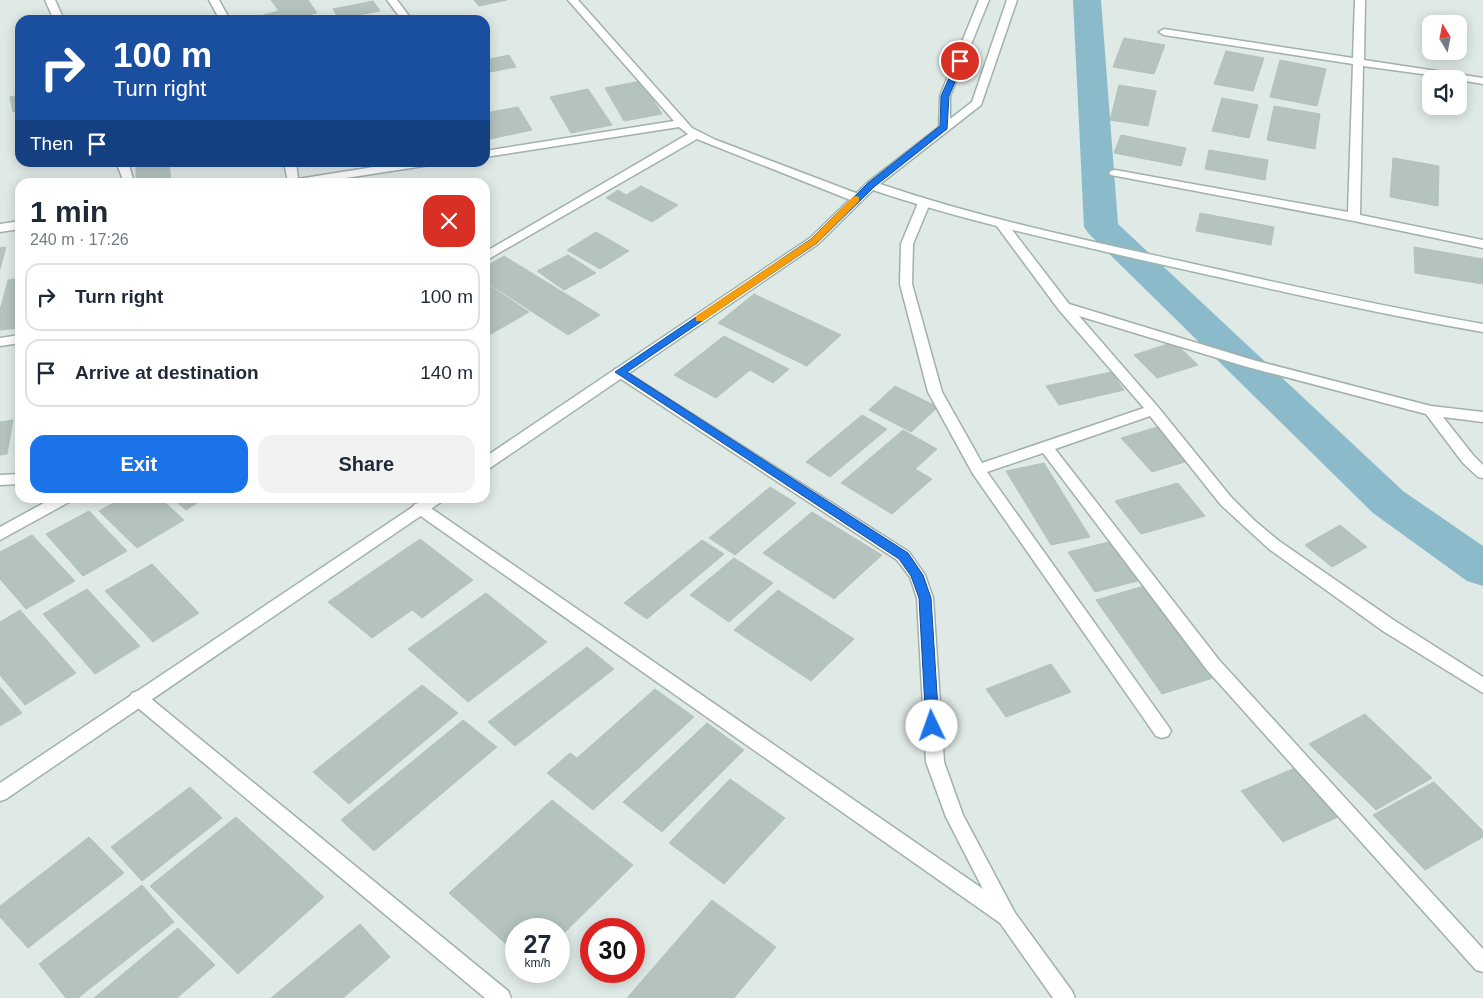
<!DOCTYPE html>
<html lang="en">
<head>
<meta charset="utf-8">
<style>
  :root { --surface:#fff; --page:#f2f2f3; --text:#1f2937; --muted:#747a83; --line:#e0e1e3; --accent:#1a73e8 }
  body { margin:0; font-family:Helvetica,sans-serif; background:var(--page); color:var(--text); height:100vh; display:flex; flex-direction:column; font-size:19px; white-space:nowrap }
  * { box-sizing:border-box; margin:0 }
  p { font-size:16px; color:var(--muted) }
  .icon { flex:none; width:28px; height:28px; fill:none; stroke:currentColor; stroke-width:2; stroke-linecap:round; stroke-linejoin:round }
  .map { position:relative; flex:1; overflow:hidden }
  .panel { position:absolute; left:15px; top:178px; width:475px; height:325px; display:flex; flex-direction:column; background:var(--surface); border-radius:15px; box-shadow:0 2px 12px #0003 }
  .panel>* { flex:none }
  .top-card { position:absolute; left:15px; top:15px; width:475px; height:152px; border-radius:15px; box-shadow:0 2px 12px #0003; background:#1a4fa0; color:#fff; overflow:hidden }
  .needle { width:32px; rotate:350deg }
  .fabs { position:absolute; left:1422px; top:15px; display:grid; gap:10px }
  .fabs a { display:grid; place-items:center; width:45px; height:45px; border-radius:10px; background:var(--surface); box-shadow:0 2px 12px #0003; font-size:25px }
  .speed { position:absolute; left:505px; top:918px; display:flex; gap:10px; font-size:25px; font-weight:700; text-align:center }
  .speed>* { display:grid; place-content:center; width:65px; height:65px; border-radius:50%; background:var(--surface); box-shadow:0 2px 12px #0003; line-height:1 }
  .speed small { font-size:12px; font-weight:400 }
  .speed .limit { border:8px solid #d22; background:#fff; color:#111 }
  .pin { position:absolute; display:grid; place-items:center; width:42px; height:42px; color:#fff; margin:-21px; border:2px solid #fff; border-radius:50%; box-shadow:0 1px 5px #0007 }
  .me { position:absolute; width:55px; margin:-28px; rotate:357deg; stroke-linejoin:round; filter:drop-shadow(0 0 4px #0008) }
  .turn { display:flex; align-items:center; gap:18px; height:105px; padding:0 15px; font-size:22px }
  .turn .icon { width:65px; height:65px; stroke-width:2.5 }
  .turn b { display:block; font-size:35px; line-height:42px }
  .then { display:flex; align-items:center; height:48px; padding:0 15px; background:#0003; gap:10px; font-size:19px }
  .round { display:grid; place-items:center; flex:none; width:52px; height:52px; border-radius:15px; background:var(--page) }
  .overview { display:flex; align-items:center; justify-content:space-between; height:85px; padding:0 15px }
  h1 { font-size:30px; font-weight:800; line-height:38px }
  .primary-button { display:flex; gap:10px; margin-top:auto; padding:10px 15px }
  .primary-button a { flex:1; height:58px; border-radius:15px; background:var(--accent); color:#fff; font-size:20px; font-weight:800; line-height:58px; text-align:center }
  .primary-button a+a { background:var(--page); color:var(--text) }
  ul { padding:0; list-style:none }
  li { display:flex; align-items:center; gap:15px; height:68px; margin:0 10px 8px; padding:0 5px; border:2px solid var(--line); border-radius:15px }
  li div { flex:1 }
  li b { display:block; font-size:19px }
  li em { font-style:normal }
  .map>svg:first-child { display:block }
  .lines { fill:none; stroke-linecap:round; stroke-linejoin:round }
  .canal { fill:#8bbbca; fill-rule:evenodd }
  .building { fill:#b4c3be; stroke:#b2c2bc }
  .lane-casing { stroke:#a2b0ac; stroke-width:3 }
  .street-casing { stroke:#a2b0ac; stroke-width:3 }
  .secondary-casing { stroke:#9fb3ad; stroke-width:3 }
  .lane { fill:#fff; fill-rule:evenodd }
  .street { fill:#fff; fill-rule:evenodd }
  .secondary { fill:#fff; fill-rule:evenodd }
  .route { fill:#1a73e8; stroke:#114b97 }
  .slow { fill:#f59e0b }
</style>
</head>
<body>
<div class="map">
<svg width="1483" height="998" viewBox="0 0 1483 998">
  <rect width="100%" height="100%" fill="#dfe9e5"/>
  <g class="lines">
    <path class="canal" d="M1073 0H1101L1118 224 1403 491 1483 546V586L1467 581 1373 513 1089 234 1084 227Z"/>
  </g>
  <g class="building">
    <path d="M271 0H308L317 13 286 20H254L252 18 279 11Z"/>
    <path d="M474 0H507L479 6Z"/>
    <path d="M373 1 380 11 339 19 333 9Z"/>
    <path d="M1124 38 1165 45 1154 74 1113 67Z"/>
    <path d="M1226 51 1264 58 1253 91 1214 84Z"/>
    <path d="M509 55 516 67 485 73V60Z"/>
    <path d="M1280 60 1326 69 1317 106 1270 97Z"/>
    <path d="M641 81 662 114 624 121 605 88Z"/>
    <path d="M1119 85 1156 91 1148 126 1110 120Z"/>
    <path d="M588 89 612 125 571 133 550 97Z"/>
    <path d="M20 95V110L13 112 10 97Z"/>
    <path d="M1222 98 1258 105 1249 138 1212 131Z"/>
    <path d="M1274 106 1320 114 1315 149 1267 140Z"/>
    <path d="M518 107 532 130 490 139 485 131V113Z"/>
    <path d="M1121 135 1186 148 1181 166 1114 153Z"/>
    <path d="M1209 150 1268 160 1265 180 1205 169Z"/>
    <path d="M1393 158 1439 166 1438 206 1390 197Z"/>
    <path d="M136 162H169L171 182H136Z"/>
    <path d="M641 186 678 205 652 222 606 198 618 190 626 195Z"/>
    <path d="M1200 213 1274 227 1271 245 1196 231Z"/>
    <path d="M596 232 629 251 600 269 567 250Z"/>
    <path d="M6 247 0 269V248Z"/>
    <path d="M1414 247 1483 259V284L1415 273Z"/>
    <path d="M568 255 596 273 564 290 537 271Z"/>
    <path d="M504 256 600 315 568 335 485 281V267Z"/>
    <path d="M20 278V328L0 330V310L8 280Z"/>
    <path d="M486 283 529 312 491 334 485 330Z"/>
    <path d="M754 294 841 335 807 366 718 323Z"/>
    <path d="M724 336 789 369 773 383 750 370 716 398 674 375Z"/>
    <path d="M1174 342 1198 365 1157 378 1134 355Z"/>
    <path d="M1111 372 1124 390 1059 405 1046 386Z"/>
    <path d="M895 386 938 407 911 432 869 410Z"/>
    <path d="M862 415 887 429 830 477 806 462Z"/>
    <path d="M13 420 7 454 0 455V422Z"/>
    <path d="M1157 427 1188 461 1152 472 1121 438Z"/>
    <path d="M903 430 937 449 915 469 932 479 892 514 841 483Z"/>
    <path d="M1044 463 1090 537 1051 545 1006 471Z"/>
    <path d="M1178 483 1205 516 1141 534 1115 501Z"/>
    <path d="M770 487 796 503 735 555 709 538Z"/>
    <path d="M122 498H160L184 520 137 548 99 511Z"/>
    <path d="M172 498H205L186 510Z"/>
    <path d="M89 511 127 551 83 576 46 534Z"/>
    <path d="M812 512 882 555 834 599 763 553Z"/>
    <path d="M1340 525 1367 547 1332 567 1305 545Z"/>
    <path d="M32 535 75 581 26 609 0 579V552Z"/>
    <path d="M420 539 473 580 422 618 412 610 372 638 328 602Z"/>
    <path d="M702 540 724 554 647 619 624 603Z"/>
    <path d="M1113 541 1141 580 1095 592 1068 552Z"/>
    <path d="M734 558 773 583 729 622 690 595Z"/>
    <path d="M152 564 199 613 153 642 105 591Z"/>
    <path d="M1144 586 1213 678 1162 694 1096 600Z"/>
    <path d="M87 589 140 646 95 674 43 614Z"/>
    <path d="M778 590 854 639 811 681 734 630Z"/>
    <path d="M486 593 547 642 468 702 408 649Z"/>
    <path d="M20 610 76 673 25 705 0 675V622Z"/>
    <path d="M587 647 614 669 515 746 488 722Z"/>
    <path d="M1051 664 1071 692 1006 717 986 689Z"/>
    <path d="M422 685 458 713 349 804 313 772Z"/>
    <path d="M0 687 22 713 0 726Z"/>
    <path d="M655 689 694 717 593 810 547 773 570 753 577 758Z"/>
    <path d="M1365 714 1432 778 1376 810 1309 744Z"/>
    <path d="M463 720 497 747 374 851 341 820Z"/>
    <path d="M707 723 744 750 662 832 623 802Z"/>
    <path d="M1295 768 1338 817 1283 842 1241 791Z"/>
    <path d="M730 779 785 818 724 884 669 843Z"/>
    <path d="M1434 782 1483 831V837L1425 870 1373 815Z"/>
    <path d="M190 787 222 818 142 881 111 847Z"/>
    <path d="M552 800 633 865 559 938V929H516V953L449 893Z"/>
    <path d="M236 817 324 897 238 974 150 886Z"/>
    <path d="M89 837 124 873 28 948 0 917V906Z"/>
    <path d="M142 885 174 922 78 998H66L39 964Z"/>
    <path d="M712 900 776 947 734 998H627Z"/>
    <path d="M360 924 390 957 343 998H271Z"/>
    <path d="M178 928 215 965 177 998H94Z"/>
  </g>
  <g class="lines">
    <g class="lane-casing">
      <path id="lane" d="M1355 0H1365L1364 60 1483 78V84L1459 80V79L1363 66 1360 215 1483 240V248L1354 221 1111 175 1109 173 1111 171 1115 170 1348 212 1353 64 1164 35 1159 32 1164 29 1353 58Z"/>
    </g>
    <g class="street-casing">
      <g id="street">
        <path d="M45 0H55L64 20H54Z"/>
        <path d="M209 0H219L230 20H220Z"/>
        <path d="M387 0H397L412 20H402Z"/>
        <path d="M568 0H578L692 128 716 140 861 195 863 198 861 201H853L697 139 485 261V252L688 134 679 127 485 157V151L674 121Z"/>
        <path d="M116 162H128L134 182H124Z"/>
        <path d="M284 162H296L298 179 405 162H435L430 165 320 182H288Z"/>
        <path d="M924 199 930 203 913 244 912 284 942 392 982 463 1144 408 1059 310 996 225 1002 221 1006 222 1069 304 1253 360 1431 406 1483 412V422L1443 417 1473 455 1483 465V478L1478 477 1463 463 1426 414 1244 366 1079 316 1158 407 1231 497 1255 521 1279 541 1395 621 1483 677V693L1383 631 1269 549 1221 505 1150 416 1055 449 1219 660 1483 949V972L1476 970 1207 670 1043 453 987 472 1168 726 1171 731 1168 736 1162 738 1156 736 973 474 928 392 900 284 901 244 918 203Z"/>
        <path d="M20 221V229L0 232V224Z"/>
        <path d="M20 335V343L0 346V338Z"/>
        <path d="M620 368 909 552 925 575 933 598 944 762 963 815 1015 913 1072 991 1075 998H1053L1000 923 415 512 412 508 415 504 420 503 425 504 983 889 946 817 926 762 917 598 910 577 897 560 615 375 613 372 615 369Z"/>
        <path d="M20 474V484L0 485V475Z"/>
        <path d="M53 498H71L69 502 0 540V527Z"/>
        <path d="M138 691 144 693 508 991 511 998H485L132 703 129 698 132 693Z"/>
      </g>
    </g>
    <g class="secondary-casing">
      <g id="secondary">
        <path d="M979 0H989L950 96V119L972 102 1007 0H1017L981 105 880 184C977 217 1076 238 1176 260 1278 283 1380 306 1483 324V332C1379 314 1276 290 1173 267 1072 244 971 223 873 190L818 244 490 468 485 469V457L810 238 867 183 939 127 940 96Z"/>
        <path d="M426 498H443L441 502 6 799 0 801V783Z"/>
      </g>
    </g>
    <use href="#lane" class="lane"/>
    <use href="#street" class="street"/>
    <use href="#secondary" class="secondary"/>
  </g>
  <path class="route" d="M957 60 964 61 949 96 947 129 874 187 817 243 627 372 908 553 923 575 931 598 939 726 937 729 932 731 928 729 926 726 919 598 911 576 899 559 615 372 811 239 868 183 940 126 941 96Z"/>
  <path class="slow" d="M856 196 859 197V201L817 243 703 321H696V316L811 239 853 197Z"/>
</svg>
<div class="fabs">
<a><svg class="needle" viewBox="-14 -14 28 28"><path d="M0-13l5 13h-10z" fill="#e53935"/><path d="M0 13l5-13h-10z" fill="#747a83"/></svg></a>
<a><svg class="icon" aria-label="sound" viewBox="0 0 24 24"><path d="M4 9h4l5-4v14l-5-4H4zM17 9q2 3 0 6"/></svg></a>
</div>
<div class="speed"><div>27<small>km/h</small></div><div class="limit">30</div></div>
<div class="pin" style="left:960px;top:61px;background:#d93025"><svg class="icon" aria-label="arrive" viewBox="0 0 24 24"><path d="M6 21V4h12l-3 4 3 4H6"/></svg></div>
<svg class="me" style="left:932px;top:726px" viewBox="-20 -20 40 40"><circle r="19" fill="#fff"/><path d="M0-13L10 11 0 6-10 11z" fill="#1a73e8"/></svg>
<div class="top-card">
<div class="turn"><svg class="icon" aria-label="right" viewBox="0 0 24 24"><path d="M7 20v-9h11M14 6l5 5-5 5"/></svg><div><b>100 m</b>Turn right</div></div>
<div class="then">Then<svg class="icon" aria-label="arrive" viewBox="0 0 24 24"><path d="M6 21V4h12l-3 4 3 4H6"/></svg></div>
</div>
<section class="panel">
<div class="overview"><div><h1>1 min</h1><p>240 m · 17:26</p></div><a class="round" style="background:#d93025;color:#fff"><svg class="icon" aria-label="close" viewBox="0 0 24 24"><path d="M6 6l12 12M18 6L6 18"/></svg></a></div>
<ul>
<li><svg class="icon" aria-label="right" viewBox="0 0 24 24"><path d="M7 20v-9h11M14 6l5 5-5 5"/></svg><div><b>Turn right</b></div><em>100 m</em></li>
<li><svg class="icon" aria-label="arrive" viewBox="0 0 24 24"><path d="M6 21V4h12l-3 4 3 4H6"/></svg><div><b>Arrive at destination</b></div><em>140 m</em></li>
</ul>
<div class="primary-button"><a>Exit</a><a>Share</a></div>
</section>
</div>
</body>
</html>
